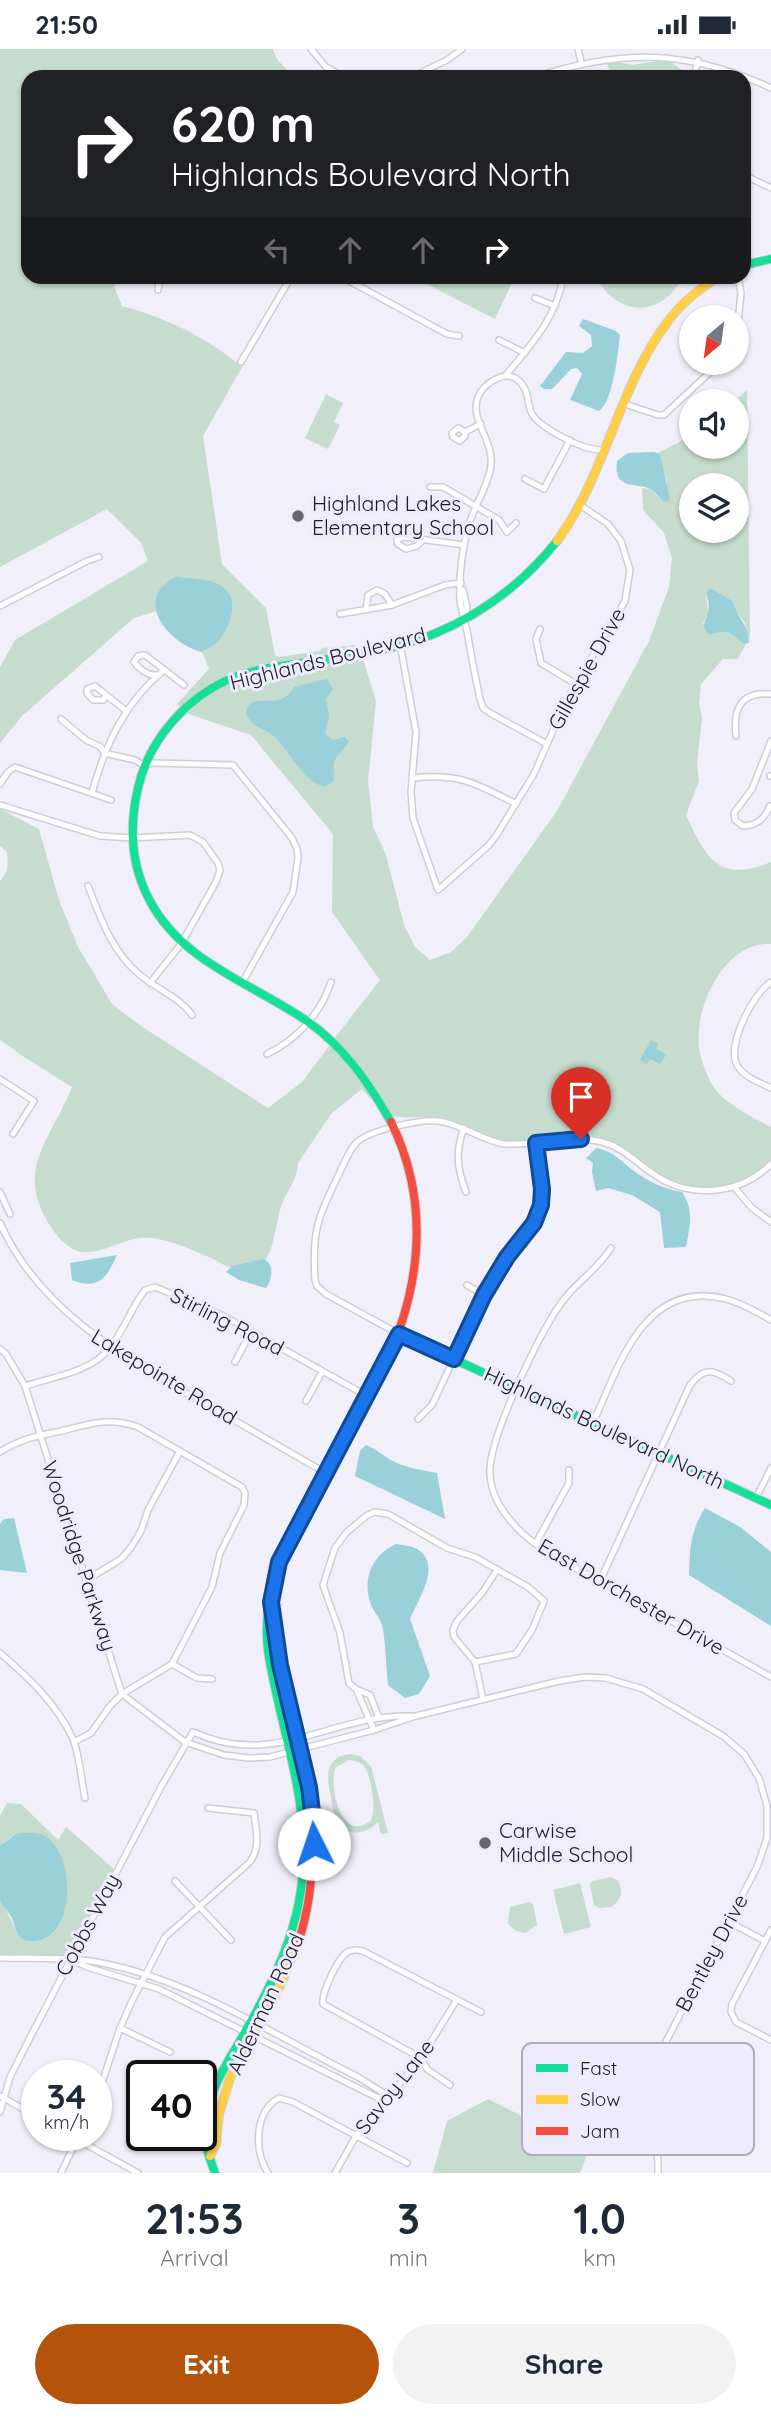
<!DOCTYPE html>
<html lang="en">
<head>
<meta charset="utf-8">
<style>
  :root { --surface:#fff; --page:#f2f2f3; --text:#1f2937; --muted:#747a83; --accent:#b45309 }
  body { margin:0; font-family:Quicksand,sans-serif; background:var(--page); color:var(--text); height:100vh; display:flex; flex-direction:column; font-size:26px; white-space:nowrap }
  * { box-sizing:border-box; margin:0 }
  p { font-size:23px; color:var(--muted) }
  .icon { flex:none; width:38px; height:38px; fill:none; stroke:currentColor; stroke-width:2; stroke-linecap:round; stroke-linejoin:round }
  .map { position:relative; height:2124px; overflow:hidden }
  .side { display:flex; flex-direction:column; background:var(--surface); flex:1 }
  .side>* { flex:none }
  .top-card { position:absolute; left:21px; top:21px; width:730px; height:214px; border-radius:21px; box-shadow:0 2px 5px #0004; background:#202124; color:#fff; overflow:hidden }
  .needle { width:46px; rotate:209deg }
  .controls { position:absolute; left:679px; top:256px; display:grid; gap:14px }
  .controls a { display:grid; place-items:center; width:70px; height:70px; border-radius:50%; background:var(--surface); box-shadow:0 2px 5px #0004; font-size:35px }
  .speed { position:absolute; left:21px; top:2011px; display:flex; gap:14px; font-size:35px; font-weight:700; text-align:center }
  .speed>* { display:grid; place-content:center; width:91px; height:91px; border-radius:50%; background:var(--surface); box-shadow:0 2px 5px #0004; line-height:1 }
  .speed small { font-size:18px; font-weight:400 }
  .speed .limit { border:4px solid #111; border-radius:10px; background:#fff; color:#111 }
  .pin { position:absolute; display:grid; place-items:center; width:60px; height:60px; color:#fff; margin:-72px -30px; border-radius:50% 50% 50% 0; rotate:-45deg; box-shadow:0 0 7px #0007 }
  .pin .icon { rotate:45deg }
  .me { position:absolute; width:77px; margin:-38px; rotate:356deg; stroke-linejoin:round; filter:drop-shadow(0 0 5px #0008) }
  .turn { display:flex; align-items:center; gap:24px; height:147px; padding:0 35px; font-size:32px }
  .turn .icon { width:91px; height:91px; stroke-width:2.5 }
  .turn b { display:block; font-size:49px; line-height:60px }
  .lanes { display:flex; align-items:center; height:66px; padding:0 35px; background:#0003; justify-content:center; gap:35px; direction:ltr }
  .lanes .off { opacity:.35 }
  .eta { display:flex; justify-content:space-evenly; align-items:center; height:119px; text-align:center }
  .eta b { font-size:42px; font-weight:700; line-height:49px }
  .primary-button { display:flex; gap:14px; margin-top:auto; padding:14px 35px }
  .primary-button a { flex:1; height:80px; border-radius:42px; background:var(--accent); color:#fff; font-size:28px; font-weight:700; line-height:80px; text-align:center }
  .primary-button a+a { background:var(--page); color:var(--text) }
  .status { display:flex; justify-content:space-between; align-items:center; height:49px; padding:0 35px; background:var(--surface); direction:ltr }
  .status svg { height:19px; fill:currentColor }
  .map>svg:first-child { display:block }
  .green { fill:#c5dcce; fill-rule:evenodd }
  .water { fill:#99d0da }
  .lines { fill:none; stroke-linecap:round; stroke-linejoin:round }
  .street-casing { stroke:#cfcdd7; stroke-width:8 }
  .fast-casing { stroke:#cfcdd7; stroke-width:10 }
  .slow-casing { stroke:#cfcdd7; stroke-width:10 }
  .jam-casing { stroke:#cfcdd7; stroke-width:10 }
  .street { stroke:#fdfdfe; stroke-width:5 }
  .fast { stroke:#16e098; stroke-width:8 }
  .slow { stroke:#ffcf43; stroke-width:8 }
  .jam { stroke:#f24e42; stroke-width:8 }
  .route-casing { stroke:#114b97; stroke-width:18 }
  .route { stroke:#1a73e8; stroke-width:12 }
  .poi-dot { fill:#686670; stroke:#eeebfd; stroke-width:2.5 }
  .labels { text-anchor:middle; stroke-width:6; stroke-linejoin:round; paint-order:stroke }
  .poi-label { font-size:21px; fill:#1f1d27; stroke:#eeebfd; text-anchor:start }
  .street-label { font-size:21px; fill:#1f1d27; stroke:#eeebfd }
  .key { fill:#eeebfd; stroke:#b0adbd; stroke-width:2 }
  .key-label { font-size:19px; fill:#1f1d27 }
</style>
</head>
<body>
<div class="status"><b>21:50</b><svg viewBox="0 0 49 12"><path d="M0 12V9h3v3zM5 12V6h3v6zM10 12V3h3v9zM15 12V0h3v12zM26 1h20v11H26zM47 4h2v5h-2z"/></svg></div>
<div class="map">
<svg width="771" height="2124" viewBox="0 0 771 2124">
  <rect width="100%" height="100%" fill="#f1eff9"/>
  <g class="green">
    <path d="M0 0H273L276 9 293 28H28V228H119L114 237 122 257C167 269 206 288 242 318L203 387 222 515 266 559 275 606 278 608 320 602 322 599 358 596 360 601 257 619 181 659 177 655 209 620 202 603 218 593 219 536 207 532 155 552 157 562 134 569 22 667 0 694V618L15 591 148 512 141 494 107 460 0 518Z"/>
    <path d="M667 10 683 22 684 28H613L605 11 633 16Z"/>
    <path d="M413 228H489L492 230 514 229 495 270Z"/>
    <path d="M597 228H682C664 269 615 268 597 228Z"/>
    <path d="M747 341 750 592 745 574 734 559 733 552 710 539 706 544 708 563 703 575 710 586 724 581 746 595 738 610H723L701 635 699 654 702 669 697 714 699 732 686 766C706 808 717 835 771 813V895C725 892 694 958 699 998 700 1010 706 1023 711 1034 723 1055 751 1067 771 1078V1111C740 1143 692 1147 654 1122 633 1108 623 1093 595 1088 565 1083 534 1096 504 1092 485 1089 469 1076 450 1071 430 1066 411 1070 391 1067L377 1041 334 990 380 931 332 863 333 785 251 686 186 664C202 651 218 638 237 631 276 617 321 614 362 607L376 652 368 732 373 778 386 806 404 876 415 898 430 911 451 903 467 888 557 762 649 592 669 538 672 509 664 484 643 461 642 439 651 440 659 449 667 433 658 404 691 387V397H737V352H735ZM691 436H737V481H691Z"/>
    <path d="M326 345 343 354 334 373 340 376 328 400 305 389Z"/>
    <path d="M0 760 39 780 59 851 78 898 112 955 141 977 268 1059 302 1033 330 996C350 1015 367 1036 380 1060L362 1040 331 1065 298 1114C298 1130 287 1141 282 1155 275 1174 276 1193 266 1210 258 1212 238 1219 230 1218 226 1218 216 1211 211 1209 193 1201 169 1190 150 1189 125 1187 106 1205 82 1203 71 1202 59 1190 53 1181 12 1122 50 1093 72 1038L24 1008 0 991V832C9 822 8 816 7 803L0 797Z"/>
    <path d="M350 1705 360 1707 371 1717 388 1784 381 1785 378 1773C366 1786 345 1789 336 1770 333 1763 332 1755 331 1748 326 1728 325 1708 350 1705ZM349 1711C355 1712 360 1712 364 1717 371 1726 377 1761 371 1771 342 1797 327 1735 336 1718Z"/>
    <path d="M7 1754 21 1755 58 1791 66 1778 114 1820 69 1907 0 1905V1851C7 1860 16 1884 21 1889 25 1893 32 1892 37 1892 73 1888 70 1826 59 1803 56 1796 50 1791 44 1787L11 1788 0 1797V1767Z"/>
    <path d="M611 1828 618 1832C624 1843 621 1851 611 1858L599 1859 594 1856 590 1836 592 1832Z"/>
    <path d="M580 1834 591 1878 564 1885 553 1841Z"/>
    <path d="M529 1853 533 1855 537 1876 526 1884 516 1882 508 1875 510 1858Z"/>
    <path d="M488 2050 589 2101 580 2124H433L447 2072Z"/>
  </g>
  <g class="water">
    <path d="M583 270 616 282 620 286C618 304 613 353 599 362L570 351 582 325 577 319 571 320 552 340H544L540 337 566 303 583 304 592 297 591 286 579 277Z"/>
    <path d="M628 404 654 403 660 405 670 450 666 453C660 450 657 445 652 441 639 432 613 444 617 412Z"/>
    <path d="M176 528C189 530 208 529 220 536 241 548 231 575 220 590 216 596 208 599 202 603 169 595 131 550 176 528Z"/>
    <path d="M710 539 733 552C736 569 749 574 749 594L744 595C729 584 729 579 710 586 700 578 705 574 708 563 710 556 708 550 706 544Z"/>
    <path d="M327 630 333 640 326 650 329 666 325 685 333 691 345 688 349 693C337 711 332 704 334 731L325 738C302 733 291 703 275 688 265 679 250 678 246 664 251 638 279 666 294 638Z"/>
    <path d="M651 991 658 995 656 1000 666 1006 660 1015 650 1010 647 1015 640 1011Z"/>
    <path d="M596 1099C614 1102 620 1112 634 1122 649 1133 664 1140 682 1143 694 1160 690 1178 686 1198L664 1199 660 1163 632 1146 608 1139 596 1142 592 1123 593 1114 586 1109Z"/>
    <path d="M117 1206C107 1228 99 1242 72 1231L70 1214Z"/>
    <path d="M264 1210C275 1216 272 1230 266 1239L239 1231 226 1223 232 1217Z"/>
    <path d="M366 1396C376 1400 382 1406 391 1411 405 1419 422 1421 437 1424L445 1470 355 1427 360 1402Z"/>
    <path d="M705 1459 740 1478 771 1503V1577L689 1526C690 1499 690 1483 705 1459Z"/>
    <path d="M14 1469 27 1524 0 1521V1475L4 1470Z"/>
    <path d="M396 1495C402 1496 412 1497 417 1500 443 1516 418 1551 410 1570L430 1627 419 1645 405 1649 388 1636C386 1619 386 1593 382 1576 380 1569 375 1564 372 1558 361 1532 371 1506 396 1495Z"/>
    <path d="M22 1784C29 1784 37 1783 43 1786 76 1801 77 1890 35 1892 30 1892 24 1893 20 1888 16 1883 14 1875 12 1869 9 1863 2 1857 0 1851 0 1841 0 1809 0 1797L16 1785Z"/>
  </g>
  <g class="lines">
    <g class="street-casing">
      <g id="street">
        <path d="M311 0 326 18 344 28"/>
        <path d="M578 0 581 12"/>
        <path d="M412 28 447 11 462 0"/>
        <path d="M535 28C622 0 687 0 771 39"/>
        <path d="M694 28 698 11"/>
        <path d="M744 126 771 139"/>
        <path d="M342 228 447 285 459 287"/>
        <path d="M158 241 160 228"/>
        <path d="M535 249 555 257"/>
        <path d="M737 284 741 244 738 228"/>
        <path d="M499 291 525 304"/>
        <path d="M241 313 291 228"/>
        <path d="M506 326C531 296 557 268 563 228"/>
        <path d="M625 355 658 366H664L721 313"/>
        <path d="M465 383V387L460 392 453 388 452 384 458 379 465 383 481 375"/>
        <path d="M525 430 544 440 570 391"/>
        <path d="M430 438H443L450 442 499 471 507 483 516 474"/>
        <path d="M423 491 417 497 406 500 398 495 397 491 404 488 464 496"/>
        <path d="M463 541 467 558 465 569"/>
        <path d="M0 557 87 512 99 508"/>
        <path d="M366 561 368 546 377 541 385 545 392 556"/>
        <path d="M340 565 392 556 445 536 461 534"/>
        <path d="M540 580 536 590 541 614 576 635"/>
        <path d="M400 595 416 683 411 743 413 769 438 841 488 797 496 787 534 725 565 654 625 552 630 521 621 492 608 475 580 456"/>
        <path d="M157 626C148 627 139 620 134 613L138 607 145 606 184 636"/>
        <path d="M106 647 103 651H93L87 644V640L95 637 125 661"/>
        <path d="M61 670 86 691 101 698 104 704 135 711 143 716 154 714 233 716 292 789 297 800 298 809 293 843 242 934"/>
        <path d="M736 687C733 661 740 642 771 645"/>
        <path d="M547 695 490 664 483 659 480 650C475 627 471 605 467 582 465 572 461 561 460 551 459 529 462 503 467 482 472 461 485 443 490 422 497 394 471 375 477 351 481 335 505 320 518 331 530 341 526 353 532 365 539 379 591 406 605 400"/>
        <path d="M770 727H771"/>
        <path d="M413 729C459 724 476 734 516 755"/>
        <path d="M0 735 8 723 15 718 111 751"/>
        <path d="M92 744C105 696 125 653 164 621"/>
        <path d="M0 756 100 787 132 789 190 786 203 793 218 814 220 821 216 833 181 895 150 934"/>
        <path d="M770 757C764 770 758 776 743 777L735 771 734 764 752 740 771 692"/>
        <path d="M88 837C101 870 112 903 140 926 157 940 180 949 192 966"/>
        <path d="M771 933C753 944 728 994 736 1014 742 1028 759 1033 771 1039"/>
        <path d="M267 1005C297 991 321 964 331 933"/>
        <path d="M0 1030 34 1052 13 1085"/>
        <path d="M464 1079C455 1103 457 1119 466 1143"/>
        <path d="M734 1138 752 1159 771 1173"/>
        <path d="M0 1143 10 1165"/>
        <path d="M0 1174C38 1259 118 1305 195 1349 238 1373 281 1398 324 1423"/>
        <path d="M611 1199C596 1223 571 1236 555 1263 536 1294 488 1390 490 1425 491 1447 503 1464 518 1480 538 1501 573 1517 599 1532 656 1563 714 1596 771 1628"/>
        <path d="M467 1236 484 1246"/>
        <path d="M399 1285 326 1245 317 1237 315 1231C312 1182 317 1171 338 1127 343 1117 348 1103 356 1094 369 1081 420 1070 438 1072 462 1075 481 1091 504 1095 537 1097 570 1085 602 1093 623 1098 635 1113 652 1124 688 1150 739 1147 771 1115"/>
        <path d="M0 1300 6 1305 25 1337 122 1645 185 1693 224 1706 249 1709 270 1708 374 1681 416 1667 559 1632 585 1628 606 1629 643 1640 723 1687 744 1705 759 1729 767 1757V1789L757 1818 660 2004 649 2040 650 2066 658 2112V2124"/>
        <path d="M235 1313 251 1283"/>
        <path d="M25 1337C53 1328 91 1323 110 1299 124 1281 131 1259 145 1241L155 1238 222 1266 367 1347"/>
        <path d="M306 1352 322 1323"/>
        <path d="M418 1370 432 1356 484 1246 507 1208 534 1174 542 1150 536 1094"/>
        <path d="M593 1374C619 1317 644 1229 726 1250 742 1254 757 1263 771 1271"/>
        <path d="M0 1403C18 1391 36 1387 57 1383 88 1376 105 1367 138 1378L242 1438 245 1444 244 1456 220 1504 212 1538 172 1615 122 1645 110 1657 91 1684 74 1693"/>
        <path d="M756 1449 771 1419"/>
        <path d="M536 1494 569 1434V1421"/>
        <path d="M88 1530 121 1510 130 1500 141 1482 148 1461 180 1402"/>
        <path d="M600 1532 690 1336C704 1318 713 1320 731 1332"/>
        <path d="M0 1604C29 1629 57 1655 73 1690 80 1708 81 1730 85 1749"/>
        <path d="M172 1615 197 1629 212 1630"/>
        <path d="M356 1640 349 1634 340 1584 323 1536 335 1499 346 1484 366 1467 374 1463 388 1465 447 1499 475 1508 528 1538 544 1552 532 1581 516 1605 475 1613"/>
        <path d="M483 1650 475 1613 454 1588 453 1581 457 1572 482 1544 497 1521"/>
        <path d="M374 1681 356 1640 370 1646 379 1669"/>
        <path d="M175 1832 231 1891"/>
        <path d="M729 1873 765 1892"/>
        <path d="M771 1881 732 1955 731 1963 736 1973 771 1991"/>
        <path d="M0 1909C37 1910 75 1907 111 1916 198 1935 279 1989 358 2028L382 2043 385 2049H378L159 1940 87 1918 70 1910"/>
        <path d="M120 1979 170 2003"/>
        <path d="M450 2036 427 2020 421 2009 323 1955C321 1945 337 1911 346 1904 351 1900 357 1901 363 1902L481 1963"/>
        <path d="M0 2047 37 2068"/>
        <path d="M96 2052 120 1979 132 1952 165 1888 250 1813C261 1798 256 1781 254 1764L208 1759"/>
        <path d="M0 2063 10 2028 35 1979 162 1736 193 1683C275 1721 332 1664 413 1667"/>
        <path d="M69 2086 138 2124"/>
        <path d="M61 2124 79 2086"/>
        <path d="M268 2124C254 2102 254 2063 279 2049L293 2053 407 2114"/>
        <path d="M335 2124 356 2087 421 2009 456 1952"/>
      </g>
    </g>
    <g class="fast-casing">
      <g id="fast">
        <path d="M744 216 771 210"/>
        <path d="M391 1073C369 1034 344 998 307 972 252 934 183 914 150 852 131 817 129 778 138 739 149 690 188 646 235 628 257 619 284 617 307 613 351 607 396 601 436 584 484 564 525 532 557 492"/>
        <path d="M399 1285 771 1456"/>
        <path d="M215 2124C210 2110 205 2098 205 2083 204 2044 231 2009 249 1976 262 1953 274 1929 284 1904 329 1790 286 1712 268 1602 264 1566 272 1528 287 1495L377 1331"/>
      </g>
    </g>
    <g class="slow-casing">
      <g id="slow">
        <path d="M557 492C607 424 618 337 669 271 682 253 699 241 717 228"/>
        <path d="M210 2107 216 2095 219 2065 230 2029 281 1935 298 1894"/>
      </g>
    </g>
    <g class="jam-casing">
      <g id="jam">
        <path d="M377 1331C420 1250 433 1158 391 1073"/>
        <path d="M272 1559C284 1673 337 1778 298 1894"/>
      </g>
    </g>
    <use href="#street" class="street"/>
    <use href="#fast" class="fast"/>
    <use href="#slow" class="slow"/>
    <use href="#jam" class="jam"/>
  </g>
  <g class="lines">
    <g class="route-casing">
      <path id="route" d="M314 1795V1779L309 1738 280 1616 271 1553 279 1513 399 1285 454 1310 484 1246 507 1208 534 1174 541 1156 542 1140 536 1094 581 1090"/>
    </g>
    <use href="#route" class="route"/>
  </g>
  <g class="poi-dot">
    <circle cx="298" cy="467" r="7"/>
    <circle cx="485" cy="1794" r="7"/>
  </g>
  <g class="labels">
    <g class="poi-label">
      <text x="312" y="462">Highland Lakes<tspan x="312" dy="24">Elementary School</tspan></text>
      <text x="499" y="1789">Carwise<tspan x="499" dy="24">Middle School</tspan></text>
    </g>
    <g class="street-label">
      <text transform="translate(328 610) rotate(-14)" y="7">Highlands Boulevard</text>
      <text transform="translate(587 620) rotate(-61)" y="7">Gillespie Drive</text>
      <text transform="translate(227 1273) rotate(27)" y="7">Stirling Road</text>
      <text transform="translate(164 1328) rotate(31)" y="7">Lakepointe Road</text>
      <text transform="translate(604 1379) rotate(25)" y="7">Highlands Boulevard North</text>
      <text transform="translate(79 1507) rotate(72)" y="7">Woodridge Parkway</text>
      <text transform="translate(631 1548) rotate(30)" y="7">East Dorchester Drive</text>
      <text transform="translate(88 1876) rotate(-62)" y="7">Cobbs Way</text>
      <text transform="translate(712 1904) rotate(-62)" y="7">Bentley Drive</text>
      <text transform="translate(266 1955) rotate(-65)" y="7">Alderman Road</text>
      <text transform="translate(395 2038) rotate(-52)" y="7">Savoy Lane</text>
    </g>
  </g>
  <rect x="522" y="1994" width="232" height="112" rx="10" class="key"/>
  <rect x="536" y="2015" width="32" height="8" fill="#16e098"/>
  <rect x="536" y="2046" width="32" height="9" fill="#ffcf43"/>
  <rect x="536" y="2078" width="32" height="8" fill="#f24e42"/>
  <g class="key-label">
    <text x="580" y="2026">Fast</text>
    <text x="580" y="2057">Slow</text>
    <text x="580" y="2089">Jam</text>
  </g>
</svg>
<div class="controls">
<a><svg class="needle" viewBox="-14 -14 28 28"><path d="M0-13l5 13h-10z" fill="#e53935"/><path d="M0 13l5-13h-10z" fill="#747a83"/></svg></a>
<a><svg class="icon" aria-label="sound" viewBox="0 0 24 24"><path d="M4 9h4l5-4v14l-5-4H4zM17 9q2 3 0 6"/></svg></a>
<a><svg class="icon" aria-label="layers" viewBox="0 0 24 24"><path d="M12 4l9 5-9 5-9-5zM3 14l9 5 9-5"/></svg></a>
</div>
<div class="speed"><div>34<small>km/h</small></div><div class="limit">40</div></div>
<div class="pin" style="left:581px;top:1090px;background:#d93025"><svg class="icon" aria-label="arrive" viewBox="0 0 24 24"><path d="M6 21V4h12l-3 4 3 4H6"/></svg></div>
<svg class="me" style="left:314px;top:1795px" viewBox="-20 -20 40 40"><circle r="19" fill="#fff"/><path d="M0-13L10 11 0 6-10 11z" fill="#1a73e8"/></svg>
<div class="top-card">
<div class="turn"><svg class="icon" aria-label="right" viewBox="0 0 24 24"><path d="M7 20v-9h11M14 6l5 5-5 5"/></svg><div><b>620 m</b>Highlands Boulevard North</div></div>
<div class="lanes"><svg class="icon off" aria-label="left" viewBox="0 0 24 24"><path d="M17 20v-9H6M10 6l-5 5 5 5"/></svg><svg class="icon off" aria-label="ahead" viewBox="0 0 24 24"><path d="M12 20V5M6 11l6-6 6 6"/></svg><svg class="icon off" aria-label="ahead" viewBox="0 0 24 24"><path d="M12 20V5M6 11l6-6 6 6"/></svg><svg class="icon" aria-label="right" viewBox="0 0 24 24"><path d="M7 20v-9h11M14 6l5 5-5 5"/></svg></div>
</div>
</div>
<section class="side">
<div class="eta">
<div><b>21:53</b><p>Arrival</p></div>
<div><b>3</b><p>min</p></div>
<div><b>1.0</b><p>km</p></div>
</div>
<div class="primary-button"><a>Exit</a><a>Share</a></div>
</section>
</body>
</html>
